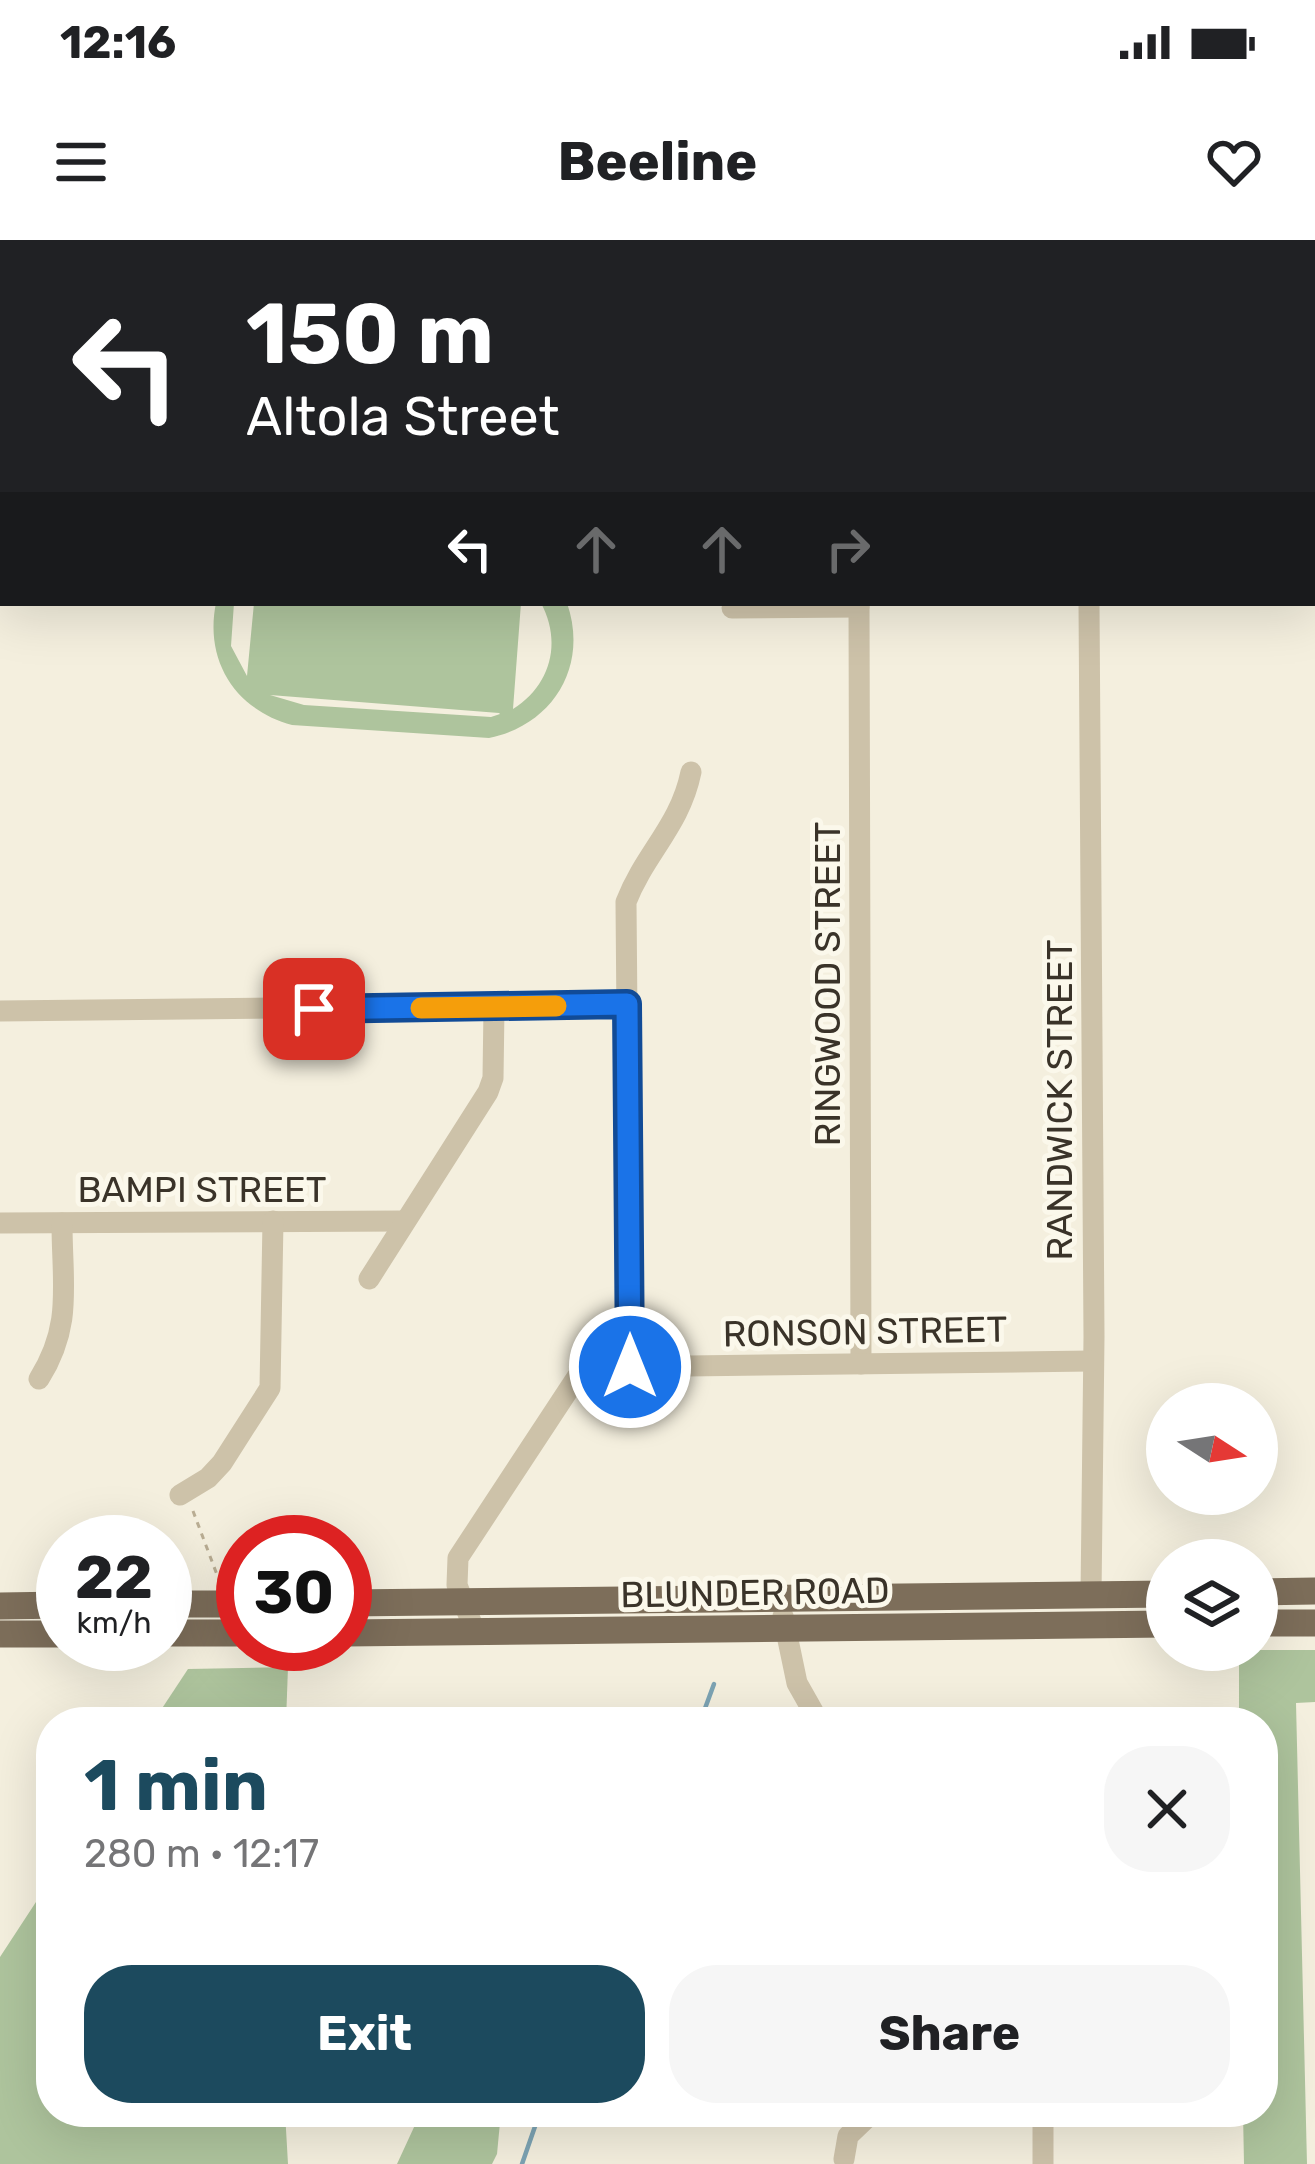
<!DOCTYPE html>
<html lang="en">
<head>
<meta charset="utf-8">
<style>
  :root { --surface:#fff; --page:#f6f6f6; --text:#202124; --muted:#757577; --accent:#1c4a5e }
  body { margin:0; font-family:Rubik,sans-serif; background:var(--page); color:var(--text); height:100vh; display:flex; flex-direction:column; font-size:45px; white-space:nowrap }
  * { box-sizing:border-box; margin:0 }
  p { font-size:39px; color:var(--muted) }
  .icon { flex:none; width:66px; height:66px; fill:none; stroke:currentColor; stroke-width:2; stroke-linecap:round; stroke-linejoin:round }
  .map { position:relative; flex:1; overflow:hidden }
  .sheet { position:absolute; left:36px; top:1467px; width:1242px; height:420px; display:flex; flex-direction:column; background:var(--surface); border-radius:48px; box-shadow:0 12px 48px #0002 }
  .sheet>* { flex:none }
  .guide { position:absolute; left:0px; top:0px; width:1317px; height:366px; box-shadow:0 12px 48px #0002; background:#202124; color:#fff; overflow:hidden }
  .needle { width:78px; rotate:102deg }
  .tools { position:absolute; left:1146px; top:1143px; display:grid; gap:24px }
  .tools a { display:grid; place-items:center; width:132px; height:132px; border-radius:50%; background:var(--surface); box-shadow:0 12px 48px #0002; font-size:60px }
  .speed { position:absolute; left:36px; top:1275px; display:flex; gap:24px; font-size:60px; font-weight:700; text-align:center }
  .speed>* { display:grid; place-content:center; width:156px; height:156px; border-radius:50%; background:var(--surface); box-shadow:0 12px 48px #0002; line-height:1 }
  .speed small { font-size:30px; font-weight:400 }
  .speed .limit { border:18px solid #d22; background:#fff; color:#111 }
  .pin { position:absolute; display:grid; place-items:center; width:102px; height:102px; color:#fff; margin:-51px; border-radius:24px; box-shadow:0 6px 18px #0006 }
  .me { position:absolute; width:132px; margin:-66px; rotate:0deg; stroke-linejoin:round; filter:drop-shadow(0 0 9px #0008) }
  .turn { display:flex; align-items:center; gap:42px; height:252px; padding:0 48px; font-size:54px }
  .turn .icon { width:156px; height:156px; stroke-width:2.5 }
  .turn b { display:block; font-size:84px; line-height:102px }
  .lanes { display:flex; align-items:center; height:114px; padding:0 48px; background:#0003; justify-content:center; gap:60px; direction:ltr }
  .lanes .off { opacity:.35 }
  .round { display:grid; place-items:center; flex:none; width:126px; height:126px; border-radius:48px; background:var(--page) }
  .overview { display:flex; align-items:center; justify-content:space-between; height:204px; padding:0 48px }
  h1 { font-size:72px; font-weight:700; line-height:90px; color:var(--accent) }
  .cta { display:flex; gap:24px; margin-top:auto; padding:24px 48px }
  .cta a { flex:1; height:138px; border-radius:48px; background:var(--accent); color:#fff; font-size:48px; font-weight:700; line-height:138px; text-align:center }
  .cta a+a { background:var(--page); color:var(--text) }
  .status { display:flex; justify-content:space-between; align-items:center; height:84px; padding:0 60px; background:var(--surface); direction:ltr }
  .status svg { height:33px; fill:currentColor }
  header { display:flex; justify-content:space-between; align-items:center; height:156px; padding:0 48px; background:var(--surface); font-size:54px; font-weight:700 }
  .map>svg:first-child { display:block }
  .green { fill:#aec49d; fill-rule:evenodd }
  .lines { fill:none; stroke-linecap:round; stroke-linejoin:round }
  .stream { stroke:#7ca3b3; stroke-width:4.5 }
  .path { stroke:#b9ad93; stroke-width:3; stroke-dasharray:6 6; stroke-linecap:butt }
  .minor { stroke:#cdc2a9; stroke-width:21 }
  .major { stroke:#7d6e5a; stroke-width:27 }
  .route-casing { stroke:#114b97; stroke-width:30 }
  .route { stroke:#1a73e8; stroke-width:21 }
  .slow { stroke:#f59e0b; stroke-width:21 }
  .labels { text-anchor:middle; stroke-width:10; stroke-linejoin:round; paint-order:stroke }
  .street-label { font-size:36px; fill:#3a3329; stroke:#fbf8eb }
</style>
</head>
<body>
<div class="status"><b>12:16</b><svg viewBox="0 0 49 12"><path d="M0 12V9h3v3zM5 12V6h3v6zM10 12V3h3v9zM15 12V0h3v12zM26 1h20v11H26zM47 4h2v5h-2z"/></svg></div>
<header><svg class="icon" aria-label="menu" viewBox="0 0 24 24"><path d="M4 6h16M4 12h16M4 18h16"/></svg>Beeline<svg class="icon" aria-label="heart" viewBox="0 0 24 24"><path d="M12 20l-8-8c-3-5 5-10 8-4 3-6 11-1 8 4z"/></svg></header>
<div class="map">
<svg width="1315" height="1924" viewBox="0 0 1315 1924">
  <rect width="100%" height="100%" fill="#f4efde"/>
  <g class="green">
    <path d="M216 363H234L231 406 247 436 254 363H521L513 469C551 445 562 402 541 363H567C589 426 553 485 489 498L292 485C236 470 204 421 216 363ZM270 455 499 473 500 474 491 477 304 465Z"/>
    <path d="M1239 1410H1315V1462L1296 1463 1307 1924H1244L1243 1872H1263V1482H1239Z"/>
    <path d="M288 1427 286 1482H153L188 1429Z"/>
    <path d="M51 1639V1872H285L288 1924H0V1717Z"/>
    <path d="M421 1872H501L497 1914 492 1924H397Z"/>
  </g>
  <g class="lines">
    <g class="stream">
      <path d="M700 1482 714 1444"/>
      <path d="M522 1924 540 1872"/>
    </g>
    <g class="path">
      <path d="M389 0V3"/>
      <path d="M278 3 284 0"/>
      <path d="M193 1271 219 1340"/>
    </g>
    <g class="minor">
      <path d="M1086 0V3"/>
      <path d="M0 7H3"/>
      <path d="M859 363 861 1124"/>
      <path d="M1089 363 1094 1097 1091 1356"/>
      <path d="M732 368 859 367"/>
      <path d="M0 771 627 764"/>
      <path d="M0 983 404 981"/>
      <path d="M369 1039 488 852 493 838 494 768"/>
      <path d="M630 1127 626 662C645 613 680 586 691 532"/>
      <path d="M39 1139C73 1085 62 1045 62 983"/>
      <path d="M180 1255 208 1238 222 1223 270 1148 273 981"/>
      <path d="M783 1376 797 1443 819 1482"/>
      <path d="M475 1392 457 1345 458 1318 577 1137 595 1128 612 1127 1091 1121"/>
      <path d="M1043 1872V1924"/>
      <path d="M844 1919 848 1896 873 1872"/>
    </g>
    <g class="major">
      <path d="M1257 1352 1315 1351"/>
      <path d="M345 1363 1167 1354"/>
      <path d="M165 1364H243"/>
      <path d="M0 1366 63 1365"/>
      <path d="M1257 1383H1315"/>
      <path d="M165 1393H243"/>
      <path d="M345 1393 1167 1384"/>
      <path d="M0 1394H63"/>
    </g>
  </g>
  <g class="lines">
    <g class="route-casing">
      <path id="route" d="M314 769 627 764 630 1127"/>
    </g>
    <use href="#route" class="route"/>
    <path class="slow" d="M421 768 556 766"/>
  </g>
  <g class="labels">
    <g class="street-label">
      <text transform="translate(827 744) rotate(-90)" y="13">RINGWOOD STREET</text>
      <text transform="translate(1059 860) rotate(-90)" y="13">RANDWICK STREET</text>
      <text x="202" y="962">BAMPI STREET</text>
      <text transform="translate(865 1091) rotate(-1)" y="13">RONSON STREET</text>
      <text transform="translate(755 1352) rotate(-1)" y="13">BLUNDER ROAD</text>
    </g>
  </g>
</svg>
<div class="tools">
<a><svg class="needle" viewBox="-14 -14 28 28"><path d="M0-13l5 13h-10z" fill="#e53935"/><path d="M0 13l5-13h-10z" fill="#757577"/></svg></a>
<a><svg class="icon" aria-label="layers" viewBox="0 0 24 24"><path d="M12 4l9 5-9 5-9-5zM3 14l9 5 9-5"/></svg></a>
</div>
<div class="speed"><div>22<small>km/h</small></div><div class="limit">30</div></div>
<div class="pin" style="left:314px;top:769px;background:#d93025"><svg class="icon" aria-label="arrive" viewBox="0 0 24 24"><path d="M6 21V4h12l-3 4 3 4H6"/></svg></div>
<svg class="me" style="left:630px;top:1127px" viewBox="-20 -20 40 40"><circle r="17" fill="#1a73e8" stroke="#fff" stroke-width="3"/><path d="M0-11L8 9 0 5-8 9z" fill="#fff"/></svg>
<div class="guide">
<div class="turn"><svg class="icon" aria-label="left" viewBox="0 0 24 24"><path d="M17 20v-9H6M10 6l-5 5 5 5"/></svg><div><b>150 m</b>Altola Street</div></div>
<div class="lanes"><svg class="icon" aria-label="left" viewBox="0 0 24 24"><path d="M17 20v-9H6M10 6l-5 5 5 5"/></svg><svg class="icon off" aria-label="ahead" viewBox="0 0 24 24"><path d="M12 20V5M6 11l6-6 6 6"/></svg><svg class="icon off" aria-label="ahead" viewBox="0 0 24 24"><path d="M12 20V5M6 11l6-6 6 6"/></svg><svg class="icon off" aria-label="right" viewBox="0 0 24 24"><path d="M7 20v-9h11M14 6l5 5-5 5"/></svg></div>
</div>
<section class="sheet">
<div class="overview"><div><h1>1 min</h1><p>280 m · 12:17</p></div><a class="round"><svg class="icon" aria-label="close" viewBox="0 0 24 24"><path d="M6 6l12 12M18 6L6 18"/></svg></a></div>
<div class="cta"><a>Exit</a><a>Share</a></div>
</section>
</div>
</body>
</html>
